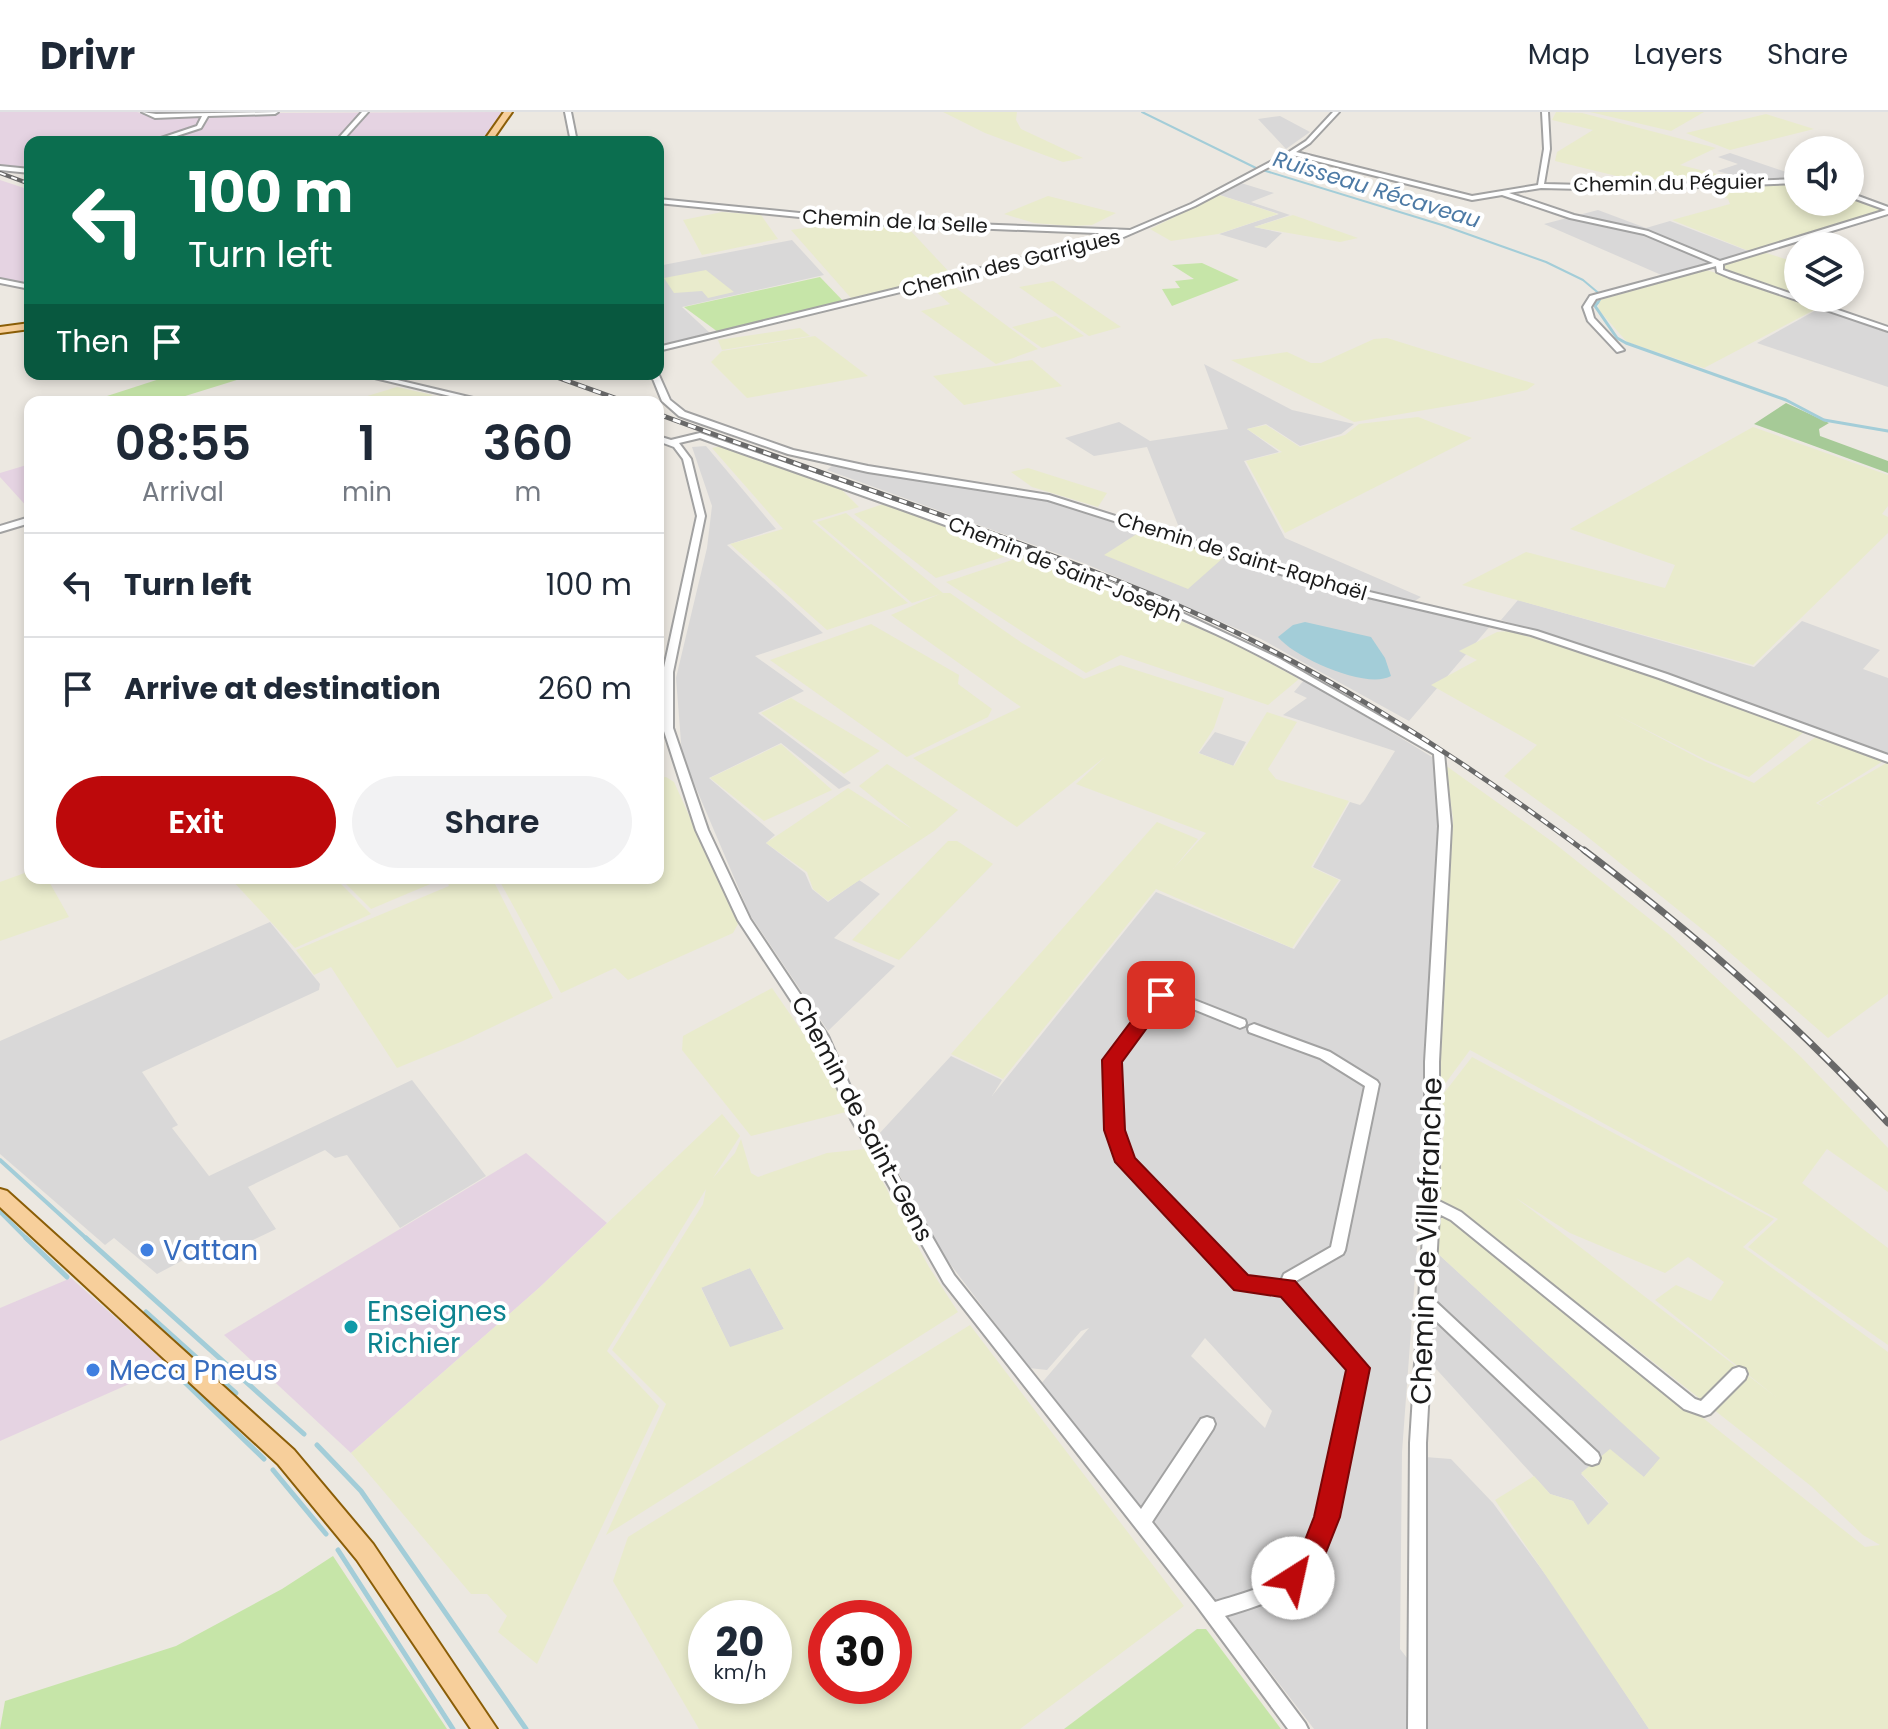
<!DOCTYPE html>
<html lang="en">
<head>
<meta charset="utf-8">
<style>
  :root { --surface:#fff; --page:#f2f2f3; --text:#1f2937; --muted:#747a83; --line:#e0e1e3; --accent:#bd090b }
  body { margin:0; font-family:Poppins,sans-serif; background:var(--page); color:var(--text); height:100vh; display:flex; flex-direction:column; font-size:30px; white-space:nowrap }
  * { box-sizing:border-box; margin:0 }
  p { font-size:26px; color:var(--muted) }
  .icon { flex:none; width:44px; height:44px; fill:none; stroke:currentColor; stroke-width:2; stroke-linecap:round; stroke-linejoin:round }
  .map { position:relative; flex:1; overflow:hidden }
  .details { position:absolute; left:24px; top:284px; width:640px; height:488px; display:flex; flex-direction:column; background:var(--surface); border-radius:16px; box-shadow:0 4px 12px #0003 }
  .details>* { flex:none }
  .guide { position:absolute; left:24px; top:24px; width:640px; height:244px; border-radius:16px; box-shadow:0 4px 12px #0003; background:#0b6e4f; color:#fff; overflow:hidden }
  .tools { position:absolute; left:1784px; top:24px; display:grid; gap:16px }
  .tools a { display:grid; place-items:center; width:80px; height:80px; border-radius:50%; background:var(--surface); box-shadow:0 4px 12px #0003; font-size:40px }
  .speed { position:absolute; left:688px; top:1488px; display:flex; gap:16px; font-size:40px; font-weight:700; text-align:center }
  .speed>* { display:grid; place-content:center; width:104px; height:104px; border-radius:50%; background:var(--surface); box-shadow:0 4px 12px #0003; line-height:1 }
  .speed small { font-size:20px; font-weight:400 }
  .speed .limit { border:12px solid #d22; background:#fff; color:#111 }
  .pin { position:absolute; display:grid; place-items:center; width:68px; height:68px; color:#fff; margin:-34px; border-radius:16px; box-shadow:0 4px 12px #0006 }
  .me { position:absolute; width:88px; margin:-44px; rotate:35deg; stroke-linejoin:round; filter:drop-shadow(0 0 6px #0008) }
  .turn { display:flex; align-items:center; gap:28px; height:168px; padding:0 32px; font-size:36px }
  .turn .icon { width:104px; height:104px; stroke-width:2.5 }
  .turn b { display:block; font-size:56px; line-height:68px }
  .then { display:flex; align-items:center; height:76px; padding:0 32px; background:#0003; gap:16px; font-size:30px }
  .eta { display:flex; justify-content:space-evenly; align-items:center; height:136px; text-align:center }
  .eta b { font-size:48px; font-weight:600; line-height:56px }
  .primary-button { display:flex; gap:16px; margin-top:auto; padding:16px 32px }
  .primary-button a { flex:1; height:92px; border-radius:48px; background:var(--accent); color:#fff; font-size:32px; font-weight:600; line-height:92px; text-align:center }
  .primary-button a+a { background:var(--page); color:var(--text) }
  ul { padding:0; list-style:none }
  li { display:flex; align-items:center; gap:24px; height:104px; padding:0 32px; border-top:2px solid var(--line) }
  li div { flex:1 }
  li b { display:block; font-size:30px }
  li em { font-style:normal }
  header { display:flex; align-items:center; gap:48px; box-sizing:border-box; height:112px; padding:0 40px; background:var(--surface); border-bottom:2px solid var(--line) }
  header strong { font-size:38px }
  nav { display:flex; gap:44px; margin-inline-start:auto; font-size:28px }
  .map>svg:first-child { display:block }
  .residential { fill:#d9d8d8; fill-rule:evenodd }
  .industrial { fill:#e5d3e2 }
  .farmland { fill:#e9ebcc; fill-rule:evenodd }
  .grass { fill:#c6e5a8 }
  .forest { fill:#a6ca97 }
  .water { fill:#a3cdd8 }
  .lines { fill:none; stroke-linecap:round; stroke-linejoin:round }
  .stream-far3 { stroke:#a3cdd8; stroke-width:2 }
  .stream-far2 { stroke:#a3cdd8; stroke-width:3 }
  .stream-far1 { stroke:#a3cdd8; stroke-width:4 }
  .stream { stroke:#a3cdd8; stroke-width:5 }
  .minor-casing { stroke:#a2a2a2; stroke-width:4 }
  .major-casing { stroke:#8b5e07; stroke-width:4 }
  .minor { fill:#fff; fill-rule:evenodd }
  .major { fill:#f7cf9b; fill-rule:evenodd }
  .rail-far2-casing { stroke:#696969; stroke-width:4 }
  .rail-far1-casing { stroke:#696969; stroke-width:5 }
  .rail-casing { stroke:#696969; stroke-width:7 }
  .rail-far2 { stroke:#fff; stroke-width:2; stroke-dasharray:6; stroke-linecap:butt }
  .rail-far1 { stroke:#fff; stroke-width:3; stroke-dasharray:8; stroke-linecap:butt }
  .rail { stroke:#fff; stroke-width:4; stroke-dasharray:13; stroke-linecap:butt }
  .route { fill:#bd090b; stroke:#7b0607; stroke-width:2 }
  .shop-dot { fill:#3f7fe0; stroke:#fff; stroke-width:3 }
  .culture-dot { fill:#0f9aa8; stroke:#fff; stroke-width:3 }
  .labels { text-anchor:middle; stroke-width:8; stroke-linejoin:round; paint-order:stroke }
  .far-street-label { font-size:20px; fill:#1b1b1b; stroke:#fff }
  .far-water-label { font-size:22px; font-style:italic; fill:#4d7aa5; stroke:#fff }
  .street-label { font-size:24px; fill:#1b1b1b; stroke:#fff }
  .near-street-label { font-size:28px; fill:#1b1b1b; stroke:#fff }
  .near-shop-label { font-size:28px; fill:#366cbe; stroke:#fff; text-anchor:start }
  .near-culture-label { font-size:28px; fill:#0d838f; stroke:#fff; text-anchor:start }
</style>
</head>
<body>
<header>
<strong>Drivr</strong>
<nav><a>Map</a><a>Layers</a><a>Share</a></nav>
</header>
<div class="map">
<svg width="1888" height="1617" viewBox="0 0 1888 1617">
  <rect width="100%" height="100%" fill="#ece8e1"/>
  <g class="residential">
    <path d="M1280 4 1310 20 1286 37 1258 7Z"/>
    <path d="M1730 41 1798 64V67L1752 68 1717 59 1738 52 1718 45Z"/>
    <path d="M1241 71 1274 81 1251 90 1290 103 1254 115 1282 121 1266 136 1219 122 1279 102 1220 83Z"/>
    <path d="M1598 98 1646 116 1670 109 1748 139 1666 165 1544 112Z"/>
    <path d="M792 128 824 163 682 195 711 222 658 233V154Z"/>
    <path d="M1820 196 1888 221V275L1757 231Z"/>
    <path d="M1204 252 1292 298 1354 312 1341 322 1300 334 1266 312 1247 317 1279 340 1244 349 1285 426 1421 485 1413 490 1350 475 1182 423 1147 335 1094 344 1065 326 1119 310 1150 329 1228 317Z"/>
    <path d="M706 334 776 417 727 433 823 521 755 544 804 579 758 601 851 671 839 677 781 631 709 666 775 723 766 731 805 761 812 777 828 790 859 768 880 782 834 826 895 854 828 919 750 803 682 643 676 566 707 436 712 394 692 335Z"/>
    <path d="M834 352 1049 388 1325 474 1491 513 1409 609 1261 527 1086 452 827 358Z"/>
    <path d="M1518 488 1754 555 1802 509 1880 538 1863 557 1888 566V642L1620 546 1501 508Z"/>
    <path d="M1305 567 1432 645 1440 694 1437 799 1433 798 1429 884 1434 887 1432 947H1425L1421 1083 1402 1340 1400 1537 1411 1551V1617H1314L1234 1513 1039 1274 1089 1216 1081 1219 1047 1258 1029 1256 941 1140 878 1023 951 944 1002 968 992 984 1156 780 1294 837 1341 768 1313 755 1350 690 1360 693 1364 689 1395 639 1283 603 1307 586 1294 580ZM1205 1226 1272 1299 1265 1316 1191 1244Z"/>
    <path d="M1215 620 1246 630 1233 654 1199 641Z"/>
    <path d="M270 810 320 872 319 878 142 960 178 1013 172 1016 209 1064 412 968 486 1064 400 1116 347 1043 335 1046 325 1038 248 1075 276 1117 230 1139 208 1135 157 1162 114 1126 105 1133 0 1042V929Z"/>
    <path d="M1435 1139 1661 1346 1644 1365 1581 1362 1609 1392 1588 1414 1573 1389 1550 1382 1428 1248Z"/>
    <path d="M750 1156 784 1217 730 1236 701 1175Z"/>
    <path d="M1425 1345 1451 1347 1493 1391 1559 1481 1649 1617H1427L1423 1522Z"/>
  </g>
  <g class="industrial">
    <path d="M0 0H137L161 6 201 4 198 13 143 30H30V54L15 59 0 53Z"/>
    <path d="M149 0 222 1 503 0 482 30H158L201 16 210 1 156 3Z"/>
    <path d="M0 68 30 78V172L0 166Z"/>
    <path d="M30 352V398L0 365V361Z"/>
    <path d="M526 1041 607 1111 539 1176 351 1341 224 1223Z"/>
    <path d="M71 1166 170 1254 0 1329V1196Z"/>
  </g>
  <g class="farmland">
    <path d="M943 0H1017L1016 8 1021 17 1083 46 1063 50 985 21Z"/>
    <path d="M1556 0 1582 1 1716 36 1680 53 1729 65 1633 68 1555 49 1557 40 1593 18 1552 8Z"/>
    <path d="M1590 0H1704L1671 19Z"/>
    <path d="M1766 2 1814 17 1730 38 1686 21Z"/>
    <path d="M1798 71V90H1850V84L1886 99 1749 139 1672 108 1730 92 1728 87 1701 74Z"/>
    <path d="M1219 83 1278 102 1218 122 1171 129 1150 117Z"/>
    <path d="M1048 84 1116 101 1092 113 1071 114 1034 111 1004 102Z"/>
    <path d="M722 100 761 103 778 127 702 143 683 108Z"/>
    <path d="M1293 103 1358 126 1340 130 1254 115Z"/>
    <path d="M843 110 907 115 951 162 851 186 791 118Z"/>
    <path d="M1763 140 1798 151V186H1837L1704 256 1627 230 1598 197 1600 188 1706 158 1720 162 1724 152Z"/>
    <path d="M706 158 734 180 708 186 702 179 674 181 664 166Z"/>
    <path d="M1053 169 1121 215 1089 224 1019 175Z"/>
    <path d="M948 170 1038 237 996 252 921 199 950 192 931 175Z"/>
    <path d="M1056 204 1084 224 1042 236 1012 215Z"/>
    <path d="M800 216 810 224 722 238 718 228Z"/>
    <path d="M815 224 868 264 747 286 711 250 722 239Z"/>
    <path d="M1387 226 1535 272 1527 278 1472 290 1354 310 1231 248 1287 240 1311 251H1321L1374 227Z"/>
    <path d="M1032 248 1062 274 964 293 933 264Z"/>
    <path d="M397 275 433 283 412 290H373L364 285Z"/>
    <path d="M1418 305 1472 326 1285 421 1246 349 1282 340 1247 317 1266 313 1300 335 1345 323 1359 312Z"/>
    <path d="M1753 315 1888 363V394L1882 402 1888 405V421L1753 553 1462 473 1526 440 1665 476 1675 453 1570 417Z"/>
    <path d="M721 334 839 375 859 395 812 409 908 491 827 518 730 432 783 417 712 336Z"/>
    <path d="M1028 356 1107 381 1098 395 1032 375 1011 360Z"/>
    <path d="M883 392 1001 434 1013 442 936 466 854 402Z"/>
    <path d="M846 401 943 481H950L1022 531 1084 567 1120 553 1224 586 1214 616 1198 641 1234 654 1267 600 1297 610 1268 657 1276 667 1349 689 1311 755 1339 768 1292 836 1156 777 1003 967 951 942 1157 710 1198 727 1173 757 1206 721 1076 672 1106 644 1017 715 913 646 1021 595 891 503 940 482 912 491 817 410Z"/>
    <path d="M1143 418 1223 446 1188 477 1104 443Z"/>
    <path d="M1024 444 1227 528 1299 567 1268 593 1121 543 1086 561 946 470Z"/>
    <path d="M871 512 959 563 958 572 992 597 988 605 907 645 770 548Z"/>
    <path d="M1510 519 1638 558 1804 620 1749 665 1706 648 1613 601 1704 649 1754 671 1817 624 1885 648 1816 691 1824 695 1818 691 1888 650V882L1828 926 1713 826 1584 722 1504 664 1537 633 1431 573 1477 548 1459 539 1497 520Z"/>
    <path d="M791 586 880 639 844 662 761 601Z"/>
    <path d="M781 632 832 678 764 709 710 666Z"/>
    <path d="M887 652 958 698 934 719 828 789 813 777 807 760 766 731 848 676 912 717 859 674Z"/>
    <path d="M1445 653 1554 731 1670 823 1801 945 1888 1036V1080L1827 1037 1802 1071 1888 1136V1233L1748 1135 1778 1107 1470 938 1439 980 1453 706Z"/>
    <path d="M666 665 674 670 738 812 733 821 628 868 615 856 561 881 498 766H658V666Z"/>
    <path d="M948 729H957L993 752 899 848 852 828Z"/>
    <path d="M30 759V766H47L69 805 0 829V770Z"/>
    <path d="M230 766H335L371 802 295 836Z"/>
    <path d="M340 766H432L435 770 371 797Z"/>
    <path d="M446 766H492L553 886 463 929 397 956 331 855 314 863 296 838 449 774Z"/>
    <path d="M772 876 839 973 846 1000 751 1024 682 938 683 924Z"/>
    <path d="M1472 945 1774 1107 1743 1135 1888 1240V1617H1649L1495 1388 1534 1364 1550 1382 1573 1389 1588 1413 1609 1391 1581 1361 1610 1337 1644 1365 1660 1346 1435 1139 1441 1105 1458 1111 1865 1435 1880 1433 1863 1423 1811 1374 1596 1205 1439 1088 1445 1001 1441 985ZM1516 1086 1570 1121 1665 1161 1688 1145 1724 1170 1711 1189 1676 1173 1655 1188 1776 1285Z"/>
    <path d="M722 1002 740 1024 713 1066 735 1041 741 1027 751 1061 758 1065 827 1041 865 1037 929 1155 958 1200 606 1423 666 1292 612 1238 703 1092 706 1077 607 1239 659 1294 537 1552 498 1520 507 1504 487 1482H471L351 1341 539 1176ZM750 1156 784 1217 730 1235 701 1176Z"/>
    <path d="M970 1213 1184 1494 1020 1617H699L613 1469 628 1425ZM706 1506H774V1574H706ZM826 1506H894V1574H826Z"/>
  </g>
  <g class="grass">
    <path d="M1202 151 1239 168 1172 194 1162 177 1180 176 1175 169 1194 167 1172 153Z"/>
    <path d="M820 165 845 191 718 220 684 195Z"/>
    <path d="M175 262H256L166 290H111L104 285Z"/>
    <path d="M333 1444 447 1617H0L5 1589 176 1534 282 1477Z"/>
    <path d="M1197 1517H1206L1281 1617H1064Z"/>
  </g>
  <path class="forest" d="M1786 291 1829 311 1819 317 1820 324 1888 349V361L1754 312Z"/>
  <path class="water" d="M1305 510 1371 525 1385 546 1391 564C1367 578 1295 546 1278 525L1293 513Z"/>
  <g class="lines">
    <g class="stream-far3">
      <path d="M1142 0 1256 56 1442 113 1546 150 1583 168 1602 184"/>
      <path d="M1597 192 1600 188"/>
    </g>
    <path class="stream-far2" d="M1598 190 1595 194 1617 226 1626 231 1786 288 1824 308 1888 319"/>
    <g class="stream-far1">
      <path d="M0 1048 88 1128"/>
      <path d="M0 1100 28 1128"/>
    </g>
    <g class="stream">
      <path d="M26 1126 67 1165"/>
      <path d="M86 1126 304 1322"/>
      <path d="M146 1200 236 1281"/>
      <path d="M172 1258 264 1347"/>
      <path d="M317 1333 361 1379 526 1617"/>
      <path d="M273 1358 326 1422"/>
      <path d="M338 1438 453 1617"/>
    </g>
    <g class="minor-casing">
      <g id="minor">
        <path d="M142 0 156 2 278 0 275 2 208 4 201 16 158 30H149L197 14 202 4 155 6Z"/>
        <path d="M362 0H368L341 30H335Z"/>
        <path d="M565 0H571L577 30H571Z"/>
        <path d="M1333 0H1339L1310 31 1296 40 1472 84 1538 73 1544 37 1542 0H1548L1550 37 1544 72 1624 74 1798 67V71L1624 78 1541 76 1509 81 1574 103 1648 119 1720 149 1886 98 1850 85V81L1888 95V102L1723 152V158L1798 184V186H1803L1888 215V219L1729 165 1717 160 1716 154 1596 187 1591 195 1594 206 1624 238 1617 240 1588 209 1583 195 1590 184 1713 151 1644 122 1570 106 1502 83 1472 88 1292 43 1195 94 1119 127 658 239V235L1121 122 869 112 658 91V87L869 108 1130 118 1191 92 1289 40 1306 29Z"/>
        <path d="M0 54 30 57V61L0 58Z"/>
        <path d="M0 167 30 173V177L0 171Z"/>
        <path d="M658 261 670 288 685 300 793 338 868 354 1049 383 1318 468 1537 519 1667 562 1888 643V650L1659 566 1531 523 1312 472 1048 388 868 360 788 342 679 304 662 289 651 262Z"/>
        <path d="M358 262H372L490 290H475Z"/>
        <path d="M700 321 966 414 1161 491 1280 547 1444 641 1451 714 1439 950V1089L1461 1100 1695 1287 1701 1289 1733 1257 1739 1255 1745 1257 1747 1262 1745 1267 1710 1302 1704 1304 1684 1297 1451 1108 1439 1102 1434 1188 1598 1341 1600 1346 1598 1351 1592 1353 1586 1351 1433 1206 1426 1331V1617H1408L1410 1331 1425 1092V950L1439 714 1434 642C1362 601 1291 557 1216 522 1048 445 873 388 700 326L679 331 691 347 705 404 673 560V616L708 718 750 807 828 924 864 1006 954 1163 1141 1397 1201 1307 1207 1305 1213 1307 1215 1312 1213 1317 1152 1410 1215 1490C1243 1481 1277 1474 1298 1452 1324 1424 1342 1299 1350 1258L1283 1182 1237 1175 1119 1050 1108 1018 1105 948 1160 877 1164 876 1245 908 1246 911 1245 914 1240 916 1166 886 1119 949 1122 1018 1132 1047 1246 1165 1281 1169 1284 1162 1331 1135 1365 974 1320 946 1249 920 1248 917 1249 914 1254 912 1330 940 1377 969 1379 972 1345 1138 1343 1142 1296 1169 1295 1174 1366 1256C1357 1302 1339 1434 1309 1464 1288 1486 1254 1495 1225 1504L1305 1611 1308 1617H1288L1197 1494 944 1171 851 1007 817 928 738 808 696 718 663 616V560L697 404 683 347 674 335 658 329V324L671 328Z"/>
        <path d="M30 405V411L0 420V414Z"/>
      </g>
    </g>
    <g class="major-casing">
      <g id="major">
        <path d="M504 0H512L491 30H483Z"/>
        <path d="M30 211V217L0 221V215Z"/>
        <path d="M0 1077 7 1079 294 1338 373 1432 497 1617H471L357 1448 278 1352 0 1095Z"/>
      </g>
    </g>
    <use href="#minor" class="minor"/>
    <use href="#major" class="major"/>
    <g class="rail-far2-casing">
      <path id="rail-far2" d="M0 61 30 72"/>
    </g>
    <g class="rail-far1-casing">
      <g id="rail-far1">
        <path d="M548 262 626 290"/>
        <path d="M658 302C821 362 987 416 1148 481 1300 542 1456 642 1586 740"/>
      </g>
    </g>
    <g class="rail-casing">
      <path id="rail" d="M1584 738C1692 820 1797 911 1888 1011"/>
    </g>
    <use href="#rail-far2" class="rail-far2"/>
    <use href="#rail-far1" class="rail-far1"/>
    <use href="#rail" class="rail"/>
  </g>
  <path class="route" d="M1161 877 1171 883 1122 950 1125 1018 1135 1046 1248 1163 1295 1169 1370 1256 1340 1405 1317 1463 1293 1478 1284 1475 1280 1466 1284 1457 1298 1446 1314 1405 1346 1258 1281 1185 1234 1178 1115 1050 1104 1018 1102 948 1154 879Z"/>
  <g class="shop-dot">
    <circle cx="147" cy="1138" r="8"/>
    <circle cx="93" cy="1258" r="8"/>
  </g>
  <circle class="culture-dot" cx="351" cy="1215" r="8"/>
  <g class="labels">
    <g class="far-street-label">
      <text transform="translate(1669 71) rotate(-1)" y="7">Chemin du Péguier</text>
      <text transform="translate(895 109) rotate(3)" y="7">Chemin de la Selle</text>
      <text transform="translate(1011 151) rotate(-14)" y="7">Chemin des Garrigues</text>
      <text transform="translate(1242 444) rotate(17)" y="7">Chemin de Saint-Raphaël</text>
      <text transform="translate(1065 457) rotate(22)" y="7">Chemin de Saint-Joseph</text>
    </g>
    <g class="far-water-label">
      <text transform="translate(1377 77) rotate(17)" y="8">Ruisseau Récaveau</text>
    </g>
    <g class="street-label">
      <text transform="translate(862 1007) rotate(62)" y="8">Chemin de Saint-Gens</text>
    </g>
    <g class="near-street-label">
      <text transform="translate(1426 1129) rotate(-88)" y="10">Chemin de Villefranche</text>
    </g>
    <g class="near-shop-label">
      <text x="163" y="1148">Vattan</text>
      <text x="109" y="1268">Meca Pneus</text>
    </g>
    <g class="near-culture-label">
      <text x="367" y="1209">Enseignes<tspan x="367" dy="32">Richier</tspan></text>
    </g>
  </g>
</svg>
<div class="tools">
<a><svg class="icon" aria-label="sound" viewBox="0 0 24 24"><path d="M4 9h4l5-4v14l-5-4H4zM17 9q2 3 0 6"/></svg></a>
<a><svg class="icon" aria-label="layers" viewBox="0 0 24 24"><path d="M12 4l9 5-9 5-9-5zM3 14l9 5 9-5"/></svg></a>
</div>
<div class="speed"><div>20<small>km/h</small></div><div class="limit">30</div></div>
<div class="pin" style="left:1161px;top:883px;background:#d93025"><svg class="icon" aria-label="arrive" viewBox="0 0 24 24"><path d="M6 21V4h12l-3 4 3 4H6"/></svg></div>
<svg class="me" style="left:1293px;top:1466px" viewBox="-20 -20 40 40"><circle r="19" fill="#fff"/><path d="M0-13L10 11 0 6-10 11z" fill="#bd090b"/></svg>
<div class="guide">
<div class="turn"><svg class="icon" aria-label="left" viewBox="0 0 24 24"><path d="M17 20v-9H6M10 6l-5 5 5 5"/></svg><div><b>100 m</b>Turn left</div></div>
<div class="then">Then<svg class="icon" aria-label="arrive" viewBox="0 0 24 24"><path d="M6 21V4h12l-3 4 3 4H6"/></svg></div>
</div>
<section class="details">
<div class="eta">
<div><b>08:55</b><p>Arrival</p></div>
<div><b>1</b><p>min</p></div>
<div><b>360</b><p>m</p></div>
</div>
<ul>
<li><svg class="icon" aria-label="left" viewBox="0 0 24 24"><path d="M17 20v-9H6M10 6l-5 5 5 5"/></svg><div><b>Turn left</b></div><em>100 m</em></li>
<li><svg class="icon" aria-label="arrive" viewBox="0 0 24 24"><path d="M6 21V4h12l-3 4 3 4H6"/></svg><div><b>Arrive at destination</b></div><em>260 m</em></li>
</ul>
<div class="primary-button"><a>Exit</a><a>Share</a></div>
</section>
</div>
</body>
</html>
